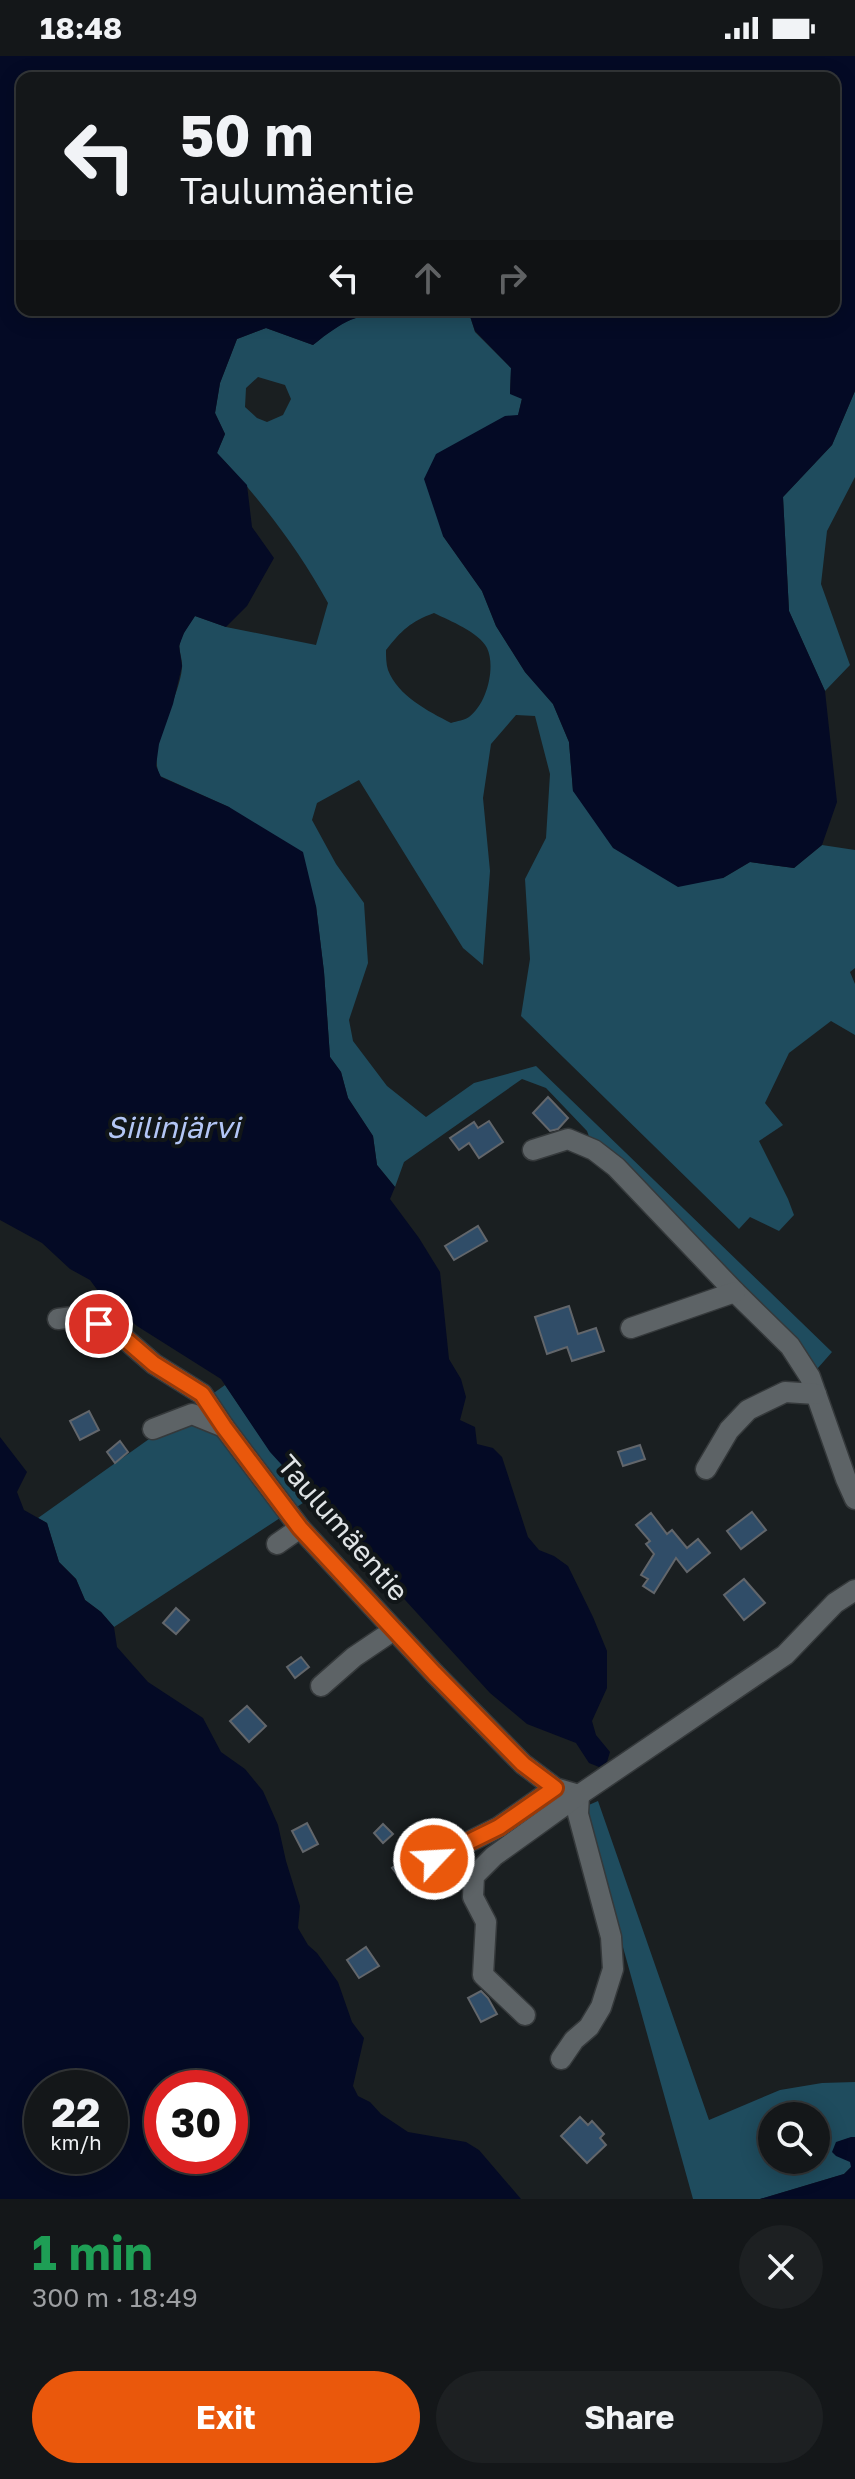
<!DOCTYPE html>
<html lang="en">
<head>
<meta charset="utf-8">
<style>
  :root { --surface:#141719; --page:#1d2022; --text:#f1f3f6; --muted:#9d9fa2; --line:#333638; --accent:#ea580c }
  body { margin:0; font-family:"Golos Text",sans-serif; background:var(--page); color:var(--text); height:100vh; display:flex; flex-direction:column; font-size:30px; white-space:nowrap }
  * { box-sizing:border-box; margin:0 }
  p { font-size:26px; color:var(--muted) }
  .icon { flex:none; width:44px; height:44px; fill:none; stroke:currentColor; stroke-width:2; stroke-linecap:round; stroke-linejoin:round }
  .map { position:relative; height:2143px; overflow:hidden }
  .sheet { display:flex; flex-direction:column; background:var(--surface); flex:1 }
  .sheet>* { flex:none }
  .guide { position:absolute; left:16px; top:16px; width:824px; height:244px; border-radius:16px; box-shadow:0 4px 20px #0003,0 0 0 2px var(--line); background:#141719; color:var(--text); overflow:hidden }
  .fabs { position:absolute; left:758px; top:2046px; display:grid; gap:16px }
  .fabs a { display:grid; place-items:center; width:72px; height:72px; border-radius:50%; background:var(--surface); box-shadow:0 4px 20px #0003,0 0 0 2px var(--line); font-size:40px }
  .speed { position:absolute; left:24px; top:2014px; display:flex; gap:16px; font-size:40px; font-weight:700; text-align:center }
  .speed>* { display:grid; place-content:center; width:104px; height:104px; border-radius:50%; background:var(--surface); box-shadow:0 4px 20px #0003,0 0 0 2px var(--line); line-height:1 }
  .speed small { font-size:20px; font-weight:400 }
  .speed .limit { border:12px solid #d22; background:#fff; color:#111 }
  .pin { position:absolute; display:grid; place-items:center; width:68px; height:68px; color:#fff; margin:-34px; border:4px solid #fff; border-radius:50%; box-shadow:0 2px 8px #0007 }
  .me { position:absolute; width:88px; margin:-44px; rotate:65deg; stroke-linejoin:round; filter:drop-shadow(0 0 6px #0008) }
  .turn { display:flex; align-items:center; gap:28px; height:168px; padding:0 32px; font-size:36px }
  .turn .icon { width:104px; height:104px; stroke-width:2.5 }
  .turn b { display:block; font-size:56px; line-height:68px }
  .lanes { display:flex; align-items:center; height:76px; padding:0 32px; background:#0003; justify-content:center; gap:40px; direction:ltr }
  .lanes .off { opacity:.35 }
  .round { display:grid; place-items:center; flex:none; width:84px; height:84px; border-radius:42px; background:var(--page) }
  .summary { display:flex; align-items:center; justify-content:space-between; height:136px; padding:0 32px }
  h1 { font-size:48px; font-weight:700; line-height:60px; color:#1e9e55 }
  .cta { display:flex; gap:16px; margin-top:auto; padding:16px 32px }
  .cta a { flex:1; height:92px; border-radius:48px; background:var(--accent); color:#fff; font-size:32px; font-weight:700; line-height:92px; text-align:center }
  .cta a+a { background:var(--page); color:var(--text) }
  .status { display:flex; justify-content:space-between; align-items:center; height:56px; padding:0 40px; background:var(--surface); direction:ltr }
  .status svg { height:22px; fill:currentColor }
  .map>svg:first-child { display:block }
  .forest { fill:#1f4c5e; fill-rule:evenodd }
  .water { fill:#040a25; fill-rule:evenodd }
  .building { fill:#304d68; stroke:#62666b; stroke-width:2 }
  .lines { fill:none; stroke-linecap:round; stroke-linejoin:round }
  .minor-casing { stroke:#35393b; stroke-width:23 }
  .minor { stroke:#5d6366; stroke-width:20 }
  .route-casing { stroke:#983908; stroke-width:20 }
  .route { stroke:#ea580c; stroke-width:14 }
  .labels { text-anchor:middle; stroke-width:8; stroke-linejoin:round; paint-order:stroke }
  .street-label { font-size:28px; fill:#e0e4e6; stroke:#111618 }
  .water-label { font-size:30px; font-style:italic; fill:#b3c6f5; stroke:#111618 }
</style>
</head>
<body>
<div class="status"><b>18:48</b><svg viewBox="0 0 49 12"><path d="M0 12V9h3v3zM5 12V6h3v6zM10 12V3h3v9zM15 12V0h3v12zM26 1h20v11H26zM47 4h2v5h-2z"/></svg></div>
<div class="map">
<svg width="855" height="2143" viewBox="0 0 855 2143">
  <rect width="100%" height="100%" fill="#1a1f21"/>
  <g class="forest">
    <path d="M414 254H468L475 276 511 312 510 337 522 342 518 360 443 480 482 535 496 570 525 616 553 648 569 686 573 735 723 822 750 806 794 812 822 789 855 794V912L850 916 855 928V979L831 965 789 997 765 1047 783 1069 759 1085 788 1143 794 1159 779 1175 750 1161 739 1173 521 960 530 903 525 823 546 782 550 718 535 660 516 659 491 688 483 742 490 815 483 909 463 892 359 724 317 747 312 764 336 808 364 847 368 907 349 964 353 985 387 1030 426 1061 474 1027 536 1010 832 1296 810 1321 594 1094 587 1075 546 1032 522 1023 404 1106 395 1131 377 1109 373 1080 348 1042 341 1016 330 1001 324 916 316 850 229 751 160 720C146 690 179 645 182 612 183 603 178 595 180 587 182 577 190 568 195 560L226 571 316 589 328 547C298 492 259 442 217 397L225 378 215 357 220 327 237 283 266 272 313 289C349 259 364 255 411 258ZM258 321 285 329 291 343 283 359 267 366 257 362 245 351 246 332ZM434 557C450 565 479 576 487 592 496 611 487 648 469 661 465 664 457 665 451 667 428 655 398 640 388 614 386 608 386 600 386 594 402 574 410 566 434 557Z"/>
    <path d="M855 335V421L827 475 821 528 850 609 825 635 789 555 783 441 832 389Z"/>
    <path d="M225 1329 270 1395 312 1441 114 1571 101 1556 85 1544 76 1523 59 1506 47 1467 38 1462Z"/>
    <path d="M598 1745 709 2064 780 2034 822 2027 855 2026V2081H851V2111L844 2118 760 2143H693L584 1751ZM772 2060H816V2104H772Z"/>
  </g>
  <g class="water">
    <path d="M0 0H855V335L832 389 783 441 789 555 825 635 837 746 822 789 794 812 750 806 723 822 678 831 613 792 573 735 569 686 553 648 525 616 496 570 482 535 443 480 424 423 436 398 505 360 518 359 522 343 510 338 511 312 475 275 468 254H834V22H22V254H414L411 258C364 255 350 259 313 289L266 272 237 283 220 327 215 357 225 378 217 397 247 429 252 471 274 502 247 550 226 571 195 560 184 577 179 590 182 610 173 648 159 688 156 710 161 721 229 751 303 796 316 850 324 916 330 1001 341 1016 348 1042 373 1080 377 1109 395 1131 390 1143 419 1182 440 1216 449 1303 461 1323 466 1341 460 1364 475 1371 477 1388 493 1392 502 1401 528 1481 539 1494 554 1500 568 1510 593 1561 607 1595V1632L592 1665 596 1679 610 1696 607 1706 599 1711 589 1707 576 1687 527 1668 490 1637 270 1396 221 1323 137 1270 104 1243 90 1224 70 1213 42 1187 0 1164Z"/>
    <path d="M0 1381 27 1416 17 1436 24 1454 47 1467 59 1506 76 1523 85 1544 101 1556 114 1571 117 1591 148 1626 203 1662 221 1696 245 1713 263 1735 278 1769 286 1805 300 1850 298 1872 308 1889 317 1897 338 1926 352 1966 364 1982 353 2030 358 2040 370 2046 381 2058 408 2076 466 2086 479 2094 521 2143H0ZM110 2032V2100H42V2032ZM162 2032H230V2100H162Z"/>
    <path d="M851 2081H855V2143H760L844 2118 851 2111 850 2106 836 2100 832 2096 836 2086Z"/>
  </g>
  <g class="building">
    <path d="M548 1041 568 1062 558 1073 550 1075 533 1057Z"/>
    <path d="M489 1065 503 1086 479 1102 469 1087 459 1094 450 1082 474 1066 478 1072Z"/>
    <path d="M478 1170 487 1185 454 1204 445 1190Z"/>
    <path d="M569 1250 578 1278 596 1272 604 1295 572 1305 567 1291 547 1298 535 1261Z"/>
    <path d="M89 1355 99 1374 80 1384 70 1365Z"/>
    <path d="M120 1385 128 1396 115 1407 107 1396Z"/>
    <path d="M640 1389 645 1403 623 1410 618 1396Z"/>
    <path d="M752 1456 766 1474 741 1493 727 1475Z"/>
    <path d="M651 1457 667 1478 672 1474 687 1492 698 1483 710 1497 687 1516 676 1502 654 1537 643 1530 648 1523 641 1519 654 1498 646 1488 650 1485 636 1469Z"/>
    <path d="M744 1523 765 1547 744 1564 724 1539Z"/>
    <path d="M176 1552 189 1564 176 1578 163 1567Z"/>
    <path d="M301 1601 309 1611 295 1622 287 1611Z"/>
    <path d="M247 1650 266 1670 249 1686 230 1665Z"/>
    <path d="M307 1767 318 1788 303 1796 292 1775Z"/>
    <path d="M383 1768 393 1778 383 1787 374 1777Z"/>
    <path d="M404 1802 416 1818 404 1827 392 1812Z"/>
    <path d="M366 1891 379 1910 359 1922 347 1904Z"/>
    <path d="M481 1935 488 1942 497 1958 481 1966 468 1942Z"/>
    <path d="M580 2061 588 2069 592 2065 604 2078 600 2082 606 2089 587 2107 561 2080Z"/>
  </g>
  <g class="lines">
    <g class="minor-casing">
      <g id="minor">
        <path d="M533 1094 568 1083 594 1094 616 1111 735 1236 790 1290 810 1321 846 1423 855 1443"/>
        <path d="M58 1263 80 1260 117 1276 154 1308 202 1338 224 1371 300 1472 434 1617 523 1708 555 1732 579 1739 578 1758 611 1881 613 1913 601 1951 589 1971 574 1984 561 2003"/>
        <path d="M631 1272 735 1236"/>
        <path d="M153 1373 192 1358 224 1371"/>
        <path d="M706 1413 729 1374 748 1354 785 1336 816 1338"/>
        <path d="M277 1488 300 1472"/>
        <path d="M321 1630 354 1601 394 1574"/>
        <path d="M434 1803 499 1771 555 1732"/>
        <path d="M525 1959 483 1919 486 1866 473 1841 474 1820 494 1800 579 1739 785 1599 835 1547 855 1534"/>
      </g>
    </g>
    <use href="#minor" class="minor"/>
  </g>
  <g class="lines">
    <g class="route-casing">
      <path id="route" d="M99 1268 117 1276 154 1308 202 1338 224 1371 300 1472 434 1617 523 1708 555 1732 499 1771 434 1803"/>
    </g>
    <use href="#route" class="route"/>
  </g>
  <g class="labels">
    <g class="street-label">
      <text transform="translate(343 1472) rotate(49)" y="10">Taulumäentie</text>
    </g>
    <g class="water-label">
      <text x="173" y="1082">Siilinjärvi</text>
    </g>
  </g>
</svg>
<div class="fabs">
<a><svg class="icon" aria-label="search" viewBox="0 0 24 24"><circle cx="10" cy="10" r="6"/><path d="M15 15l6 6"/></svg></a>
</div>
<div class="speed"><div>22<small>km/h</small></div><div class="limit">30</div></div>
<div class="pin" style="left:99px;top:1268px;background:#d93025"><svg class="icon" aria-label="arrive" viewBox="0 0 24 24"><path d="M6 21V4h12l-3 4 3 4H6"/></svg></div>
<svg class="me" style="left:434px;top:1803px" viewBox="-20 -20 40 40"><circle r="17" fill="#ea580c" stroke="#fff" stroke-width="3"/><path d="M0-11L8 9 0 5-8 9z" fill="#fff"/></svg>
<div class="guide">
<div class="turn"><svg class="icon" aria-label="left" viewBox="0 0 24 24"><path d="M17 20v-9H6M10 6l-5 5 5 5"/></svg><div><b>50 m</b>Taulumäentie</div></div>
<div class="lanes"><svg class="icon" aria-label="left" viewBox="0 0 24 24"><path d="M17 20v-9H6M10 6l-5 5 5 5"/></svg><svg class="icon off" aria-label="ahead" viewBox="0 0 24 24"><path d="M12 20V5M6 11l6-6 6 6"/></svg><svg class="icon off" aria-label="right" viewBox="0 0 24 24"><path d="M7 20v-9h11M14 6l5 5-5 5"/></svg></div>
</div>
</div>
<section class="sheet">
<div class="summary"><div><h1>1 min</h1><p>300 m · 18:49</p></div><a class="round"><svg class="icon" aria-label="close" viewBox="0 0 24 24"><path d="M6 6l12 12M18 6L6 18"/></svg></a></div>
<div class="cta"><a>Exit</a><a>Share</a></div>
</section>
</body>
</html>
